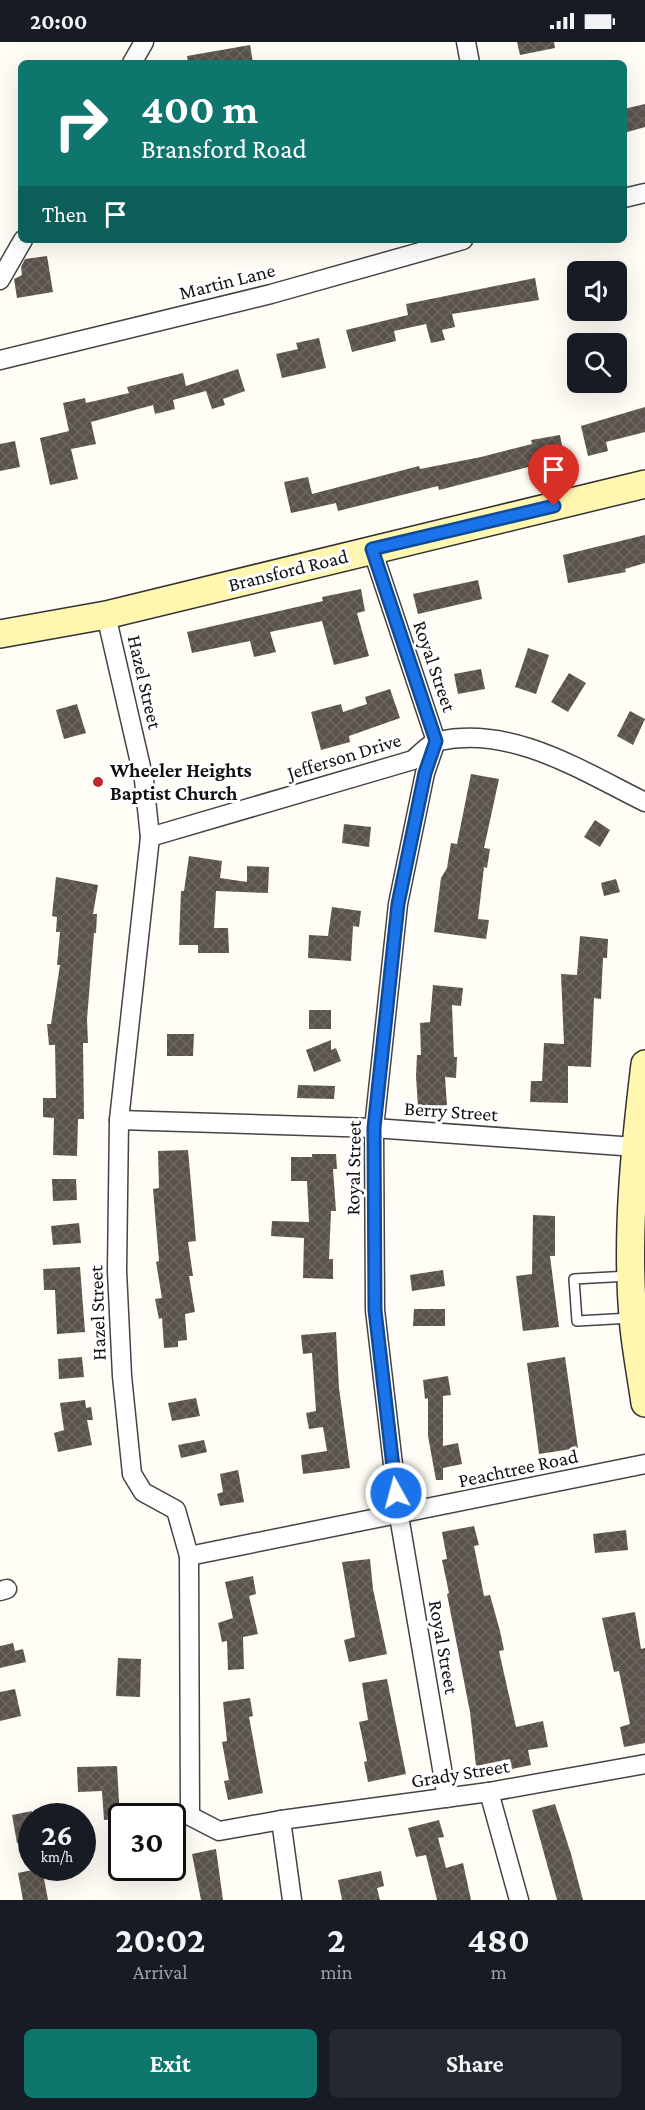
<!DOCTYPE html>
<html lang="en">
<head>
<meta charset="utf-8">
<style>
  :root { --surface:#171b24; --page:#242831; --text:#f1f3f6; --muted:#9ea1a6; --accent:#0f766e }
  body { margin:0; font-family:"Crimson Pro",serif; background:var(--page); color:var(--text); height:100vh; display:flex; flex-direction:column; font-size:22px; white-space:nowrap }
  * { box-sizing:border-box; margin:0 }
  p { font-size:20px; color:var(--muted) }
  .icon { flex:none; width:33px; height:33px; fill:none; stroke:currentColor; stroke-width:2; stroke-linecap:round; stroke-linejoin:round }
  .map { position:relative; height:1858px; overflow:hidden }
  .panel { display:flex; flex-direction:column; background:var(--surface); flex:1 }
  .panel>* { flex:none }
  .banner { position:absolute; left:18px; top:18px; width:609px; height:183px; border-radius:9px; box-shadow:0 6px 24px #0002; background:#0f766e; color:#fff; overflow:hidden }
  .buttons { position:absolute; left:567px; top:219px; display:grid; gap:12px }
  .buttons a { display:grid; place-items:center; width:60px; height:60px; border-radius:9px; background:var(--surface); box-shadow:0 6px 24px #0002; font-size:30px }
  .speed { position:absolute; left:18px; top:1761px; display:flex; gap:12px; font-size:30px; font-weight:700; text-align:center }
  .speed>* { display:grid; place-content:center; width:78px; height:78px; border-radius:50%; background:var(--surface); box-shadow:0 6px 24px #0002; line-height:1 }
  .speed small { font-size:15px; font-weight:400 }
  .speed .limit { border:3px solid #111; border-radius:9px; background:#fff; color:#111 }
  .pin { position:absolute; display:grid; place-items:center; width:51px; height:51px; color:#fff; margin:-62px -26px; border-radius:50% 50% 50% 0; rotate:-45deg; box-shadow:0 0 6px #0007 }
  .pin .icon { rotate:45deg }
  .me { position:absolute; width:66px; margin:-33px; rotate:353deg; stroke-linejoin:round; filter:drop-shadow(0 0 4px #0008) }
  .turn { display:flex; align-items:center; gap:21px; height:126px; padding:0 24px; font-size:27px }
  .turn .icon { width:78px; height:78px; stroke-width:2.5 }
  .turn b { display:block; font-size:42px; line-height:51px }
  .then { display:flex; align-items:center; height:57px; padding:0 24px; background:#0003; gap:12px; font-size:22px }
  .eta { display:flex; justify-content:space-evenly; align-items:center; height:102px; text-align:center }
  .eta b { font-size:36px; font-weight:700; line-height:42px }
  .action { display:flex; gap:12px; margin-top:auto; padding:12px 24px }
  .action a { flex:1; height:69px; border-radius:9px; background:var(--accent); color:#fff; font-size:24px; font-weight:700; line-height:69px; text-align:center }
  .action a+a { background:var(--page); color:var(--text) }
  .status { display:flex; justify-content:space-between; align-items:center; height:42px; padding:0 30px; background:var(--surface); direction:ltr }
  .status svg { height:16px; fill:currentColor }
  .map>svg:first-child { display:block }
  .building { fill:url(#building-cross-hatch) }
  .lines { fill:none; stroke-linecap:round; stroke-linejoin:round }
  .lane-casing { stroke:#444; stroke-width:12 }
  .street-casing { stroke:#444; stroke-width:21 }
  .secondary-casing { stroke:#333; stroke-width:30 }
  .lane { stroke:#fff; stroke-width:9 }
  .street { stroke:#fff; stroke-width:18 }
  .secondary { stroke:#fff6b0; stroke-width:27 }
  .route-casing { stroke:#114b97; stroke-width:15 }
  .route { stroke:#1a73e8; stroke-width:10 }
  .poi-dot { fill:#c4262e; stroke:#fff; stroke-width:2 }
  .labels { text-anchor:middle; stroke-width:6; stroke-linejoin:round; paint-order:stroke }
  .street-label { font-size:20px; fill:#111; stroke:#fff }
  .poi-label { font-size:20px; font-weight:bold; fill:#111; stroke:#fff; text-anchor:start }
</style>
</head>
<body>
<div class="status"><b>20:00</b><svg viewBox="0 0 49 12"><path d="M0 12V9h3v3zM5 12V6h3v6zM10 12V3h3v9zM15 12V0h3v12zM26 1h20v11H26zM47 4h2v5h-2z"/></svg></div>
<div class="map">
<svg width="645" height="1858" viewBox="0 0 645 1858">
  <defs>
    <pattern id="building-cross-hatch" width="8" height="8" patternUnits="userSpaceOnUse" patternTransform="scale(1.5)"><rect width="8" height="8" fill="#5a524d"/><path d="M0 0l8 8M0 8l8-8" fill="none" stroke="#6d6662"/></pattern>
  </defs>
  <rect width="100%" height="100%" fill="#fffdf5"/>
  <g class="building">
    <path d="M517 0H554L555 6 520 13Z"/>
    <path d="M250 3 253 21H188L187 14Z"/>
    <path d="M645 62V85L624 91V67Z"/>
    <path d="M47 214 53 250 17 256 14 237 22 233 21 225 25 217Z"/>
    <path d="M535 236 539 258 452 272 455 285 442 288 445 298 431 301 426 282 394 289 396 299 352 310 346 288 408 273 406 262Z"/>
    <path d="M319 296 326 326 282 336 276 312 298 307 296 301Z"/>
    <path d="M238 327 245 349 223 357 225 363 212 367 206 349 173 358 175 367 155 372 153 363 91 380 96 402 71 407 78 437 50 443 40 396 69 389 63 361 85 356 86 361 129 351 127 345 183 331 186 344Z"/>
    <path d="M645 365V390L606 400 608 409 588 414 581 384Z"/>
    <path d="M560 393 565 419 536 423 439 448 438 444 338 469 336 461 291 471 284 440 308 435 312 452 419 424 420 427 481 415 532 402 531 398Z"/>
    <path d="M15 399 20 425 0 429V402Z"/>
    <path d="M645 493V521L625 527 626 530 568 541 563 513Z"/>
    <path d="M478 538 482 557 418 572 413 552Z"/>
    <path d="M361 547 365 569 357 571 369 614 334 623 322 579 270 590 276 610 254 615 250 599 192 611 187 590 323 559 322 555Z"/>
    <path d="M528 606 549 613 536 652 515 645Z"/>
    <path d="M481 627 485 647 458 652 454 632Z"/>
    <path d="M569 631 586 641 568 670 551 660Z"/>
    <path d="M390 647 400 676 349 694 350 700 321 708 311 670 341 662 343 670 367 662 365 655Z"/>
    <path d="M77 662 86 691 64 697 56 668Z"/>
    <path d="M630 669 645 677 633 703 617 694Z"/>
    <path d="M471 732 499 737 484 806 490 807 487 826 484 825 478 877 489 878 486 897 434 890 441 836 447 826 451 801 457 802Z"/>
    <path d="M595 778 610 788 600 805 584 795Z"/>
    <path d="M344 782 371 785 369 805 342 801Z"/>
    <path d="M189 814 222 819 220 836 247 840V824L269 825 268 851 216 849 214 886H228L229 911H198V903H179L181 849H184Z"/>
    <path d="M56 835 98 843 93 872H97L96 891H94L87 977 88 1001H83L84 1077H78L77 1114 53 1113 54 1076 43 1075V1056H56L55 1003H49L47 982H51L60 923H57L60 890H56L57 875 52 874Z"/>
    <path d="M616 837 620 850 604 854 601 841Z"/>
    <path d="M332 865 361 869 359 885 353 884 351 919 308 916 309 893 328 894Z"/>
    <path d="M580 894 608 897 607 916H603L601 957 594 956 591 1025 568 1024V1061L530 1060 531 1039H542L544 1001 564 1002 561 932 577 933Z"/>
    <path d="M433 943 463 946 461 964 452 963 454 1015H457L456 1036 445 1035 447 1063 418 1065 416 1034 417 1013H421L420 981 430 980Z"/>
    <rect x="309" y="968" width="22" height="19"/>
    <path d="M167 992H194L193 1014H167Z"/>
    <path d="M331 998V1008L336 1006 341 1019 314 1030 306 1008Z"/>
    <path d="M298 1043 335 1044 334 1057 297 1056Z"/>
    <path d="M188 1108 196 1199 188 1200 193 1234H189L195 1270 185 1272 187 1298 178 1299V1305L164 1306 162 1276 159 1277 155 1257 162 1256 156 1220 159 1219 153 1147 159 1146 158 1109Z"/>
    <path d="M312 1112H336L337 1127H333L336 1169H331L329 1217H333V1237L303 1236 304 1196 271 1194 272 1179 309 1180 307 1139H291V1115H312Z"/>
    <path d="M52 1137H76L77 1158 53 1159Z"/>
    <path d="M533 1173 555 1174V1214H550L559 1285 523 1289 516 1234 532 1232Z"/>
    <path d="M79 1181 81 1201 53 1203 51 1184Z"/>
    <path d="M80 1225 85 1290 57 1292 55 1248H44L43 1227Z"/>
    <path d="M443 1228 445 1244 412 1249 410 1233Z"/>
    <path d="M414 1267H445V1284H413Z"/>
    <path d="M336 1290 339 1346 350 1426 303 1432 301 1413 327 1409 323 1385 309 1387 306 1371 316 1369 312 1311 303 1312 301 1293Z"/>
    <path d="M82 1315 84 1335 59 1337 58 1317Z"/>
    <path d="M565 1315 578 1406 539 1412 527 1321Z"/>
    <path d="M448 1334 451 1353 443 1354V1404L458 1401 462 1422 443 1426V1438H436L428 1394V1356L425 1357 423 1338Z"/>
    <path d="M196 1356 200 1374 172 1379 168 1361Z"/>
    <path d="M85 1358 86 1366 91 1365 93 1378H87L92 1403 58 1410 54 1391 64 1388 60 1361Z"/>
    <path d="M204 1398 207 1410 181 1416 178 1403Z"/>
    <path d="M238 1428 244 1460 220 1464 217 1452 223 1450 220 1432Z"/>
    <path d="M474 1484 479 1503 474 1504 484 1554 490 1553 500 1589 504 1608 499 1609 516 1685 543 1679 548 1705 528 1708 531 1723 512 1727 510 1717 476 1724 470 1670 447 1552 449 1551 442 1518 447 1517 442 1490Z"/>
    <path d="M626 1488 628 1508 595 1511 593 1492Z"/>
    <path d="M370 1517 373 1547 387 1612 349 1620 344 1598 355 1595 342 1520Z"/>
    <path d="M253 1534 256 1552 249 1554 258 1592 243 1595 244 1627 228 1628 227 1599 222 1600 218 1581 233 1576 225 1540Z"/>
    <path d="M635 1570 641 1607 645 1606V1701L624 1705 620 1685 630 1682 619 1629 614 1630 602 1576Z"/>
    <path d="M13 1601 15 1609 23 1607 26 1620 0 1626V1604Z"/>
    <path d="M118 1616 141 1617 140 1655 116 1654Z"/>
    <path d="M387 1637 406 1732 368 1740 364 1720 367 1719 359 1680 368 1678 362 1641Z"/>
    <path d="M15 1647 21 1674 0 1679V1650Z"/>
    <path d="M250 1656 253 1674 249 1675 263 1751 228 1758 224 1739 229 1738 222 1700 227 1699 223 1660Z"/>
    <path d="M117 1724 120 1777 104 1778 102 1749 78 1750 77 1725Z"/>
    <path d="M555 1762 571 1812 583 1858H557L532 1768Z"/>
    <path d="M32 1769V1798L17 1801 12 1773Z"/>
    <path d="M439 1778 444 1795 438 1796 446 1826 463 1821 471 1858H437L426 1813 416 1815 408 1786Z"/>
    <path d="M216 1807 223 1858H201L192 1812Z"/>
    <path d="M42 1826 48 1858H23L18 1831Z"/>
    <path d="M381 1829 384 1844 377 1846 380 1858H342L338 1838Z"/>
  </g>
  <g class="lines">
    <g class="lane-casing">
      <path id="lane" d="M629 1234 574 1237 577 1279 631 1276"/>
    </g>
    <g class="street-casing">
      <g id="street">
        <path d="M466 0 470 21"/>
        <path d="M132 21 144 0"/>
        <path d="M624 156 645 151"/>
        <path d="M0 238 23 198"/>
        <path d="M0 318 271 252 463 198"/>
        <path d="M372 507 436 699 425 731 398 862 374 1086 375 1268 399 1474 447 1756"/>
        <path d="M106 573 144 738 150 795 119 1078 117 1229 122 1334 132 1432 143 1450 176 1468 189 1514 190 1774 219 1789 281 1778 292 1858"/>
        <path d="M150 795 413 718C420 712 430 701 439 699 512 683 582 729 645 760"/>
        <path d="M119 1078 374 1086 635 1105"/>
        <path d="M189 1514 645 1422"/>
        <path d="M0 1549 7 1547"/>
        <path d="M489 1750 519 1858"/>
        <path d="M281 1778 489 1750 645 1722"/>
      </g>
    </g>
    <g class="secondary-casing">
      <g id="secondary">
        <path d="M0 592 106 573 645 442"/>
        <path d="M645 1022C635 1105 626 1191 633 1275 635 1303 641 1332 645 1361"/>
      </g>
    </g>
    <use href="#lane" class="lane"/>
    <use href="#street" class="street"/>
    <use href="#secondary" class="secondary"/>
  </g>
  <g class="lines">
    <g class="route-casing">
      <path id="route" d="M396 1451 375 1268 374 1086 398 862 425 731 436 699 372 507 554 464"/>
    </g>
    <use href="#route" class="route"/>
  </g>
  <circle class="poi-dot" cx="98" cy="740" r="6"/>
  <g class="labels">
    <g class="street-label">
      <text transform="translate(227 239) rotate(-14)" y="7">Martin Lane</text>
      <text transform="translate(288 528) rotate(-14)" y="7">Bransford Road</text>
      <text transform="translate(435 624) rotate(71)" y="7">Royal Street</text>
      <text transform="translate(145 640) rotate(77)" y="7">Hazel Street</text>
      <text transform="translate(344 714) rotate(-17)" y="7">Jefferson Drive</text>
      <text transform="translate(451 1069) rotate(4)" y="7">Berry Street</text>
      <text transform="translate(353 1126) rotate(-89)" y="7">Royal Street</text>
      <text transform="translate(97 1271) rotate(-92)" y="7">Hazel Street</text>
      <text transform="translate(518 1426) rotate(-12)" y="7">Peachtree Road</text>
      <text transform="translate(444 1605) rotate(80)" y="7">Royal Street</text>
      <text transform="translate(460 1731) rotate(-9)" y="7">Grady Street</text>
    </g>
    <g class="poi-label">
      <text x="110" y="735">Wheeler Heights<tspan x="110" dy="23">Baptist Church</tspan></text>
    </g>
  </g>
</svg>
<div class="buttons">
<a><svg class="icon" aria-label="sound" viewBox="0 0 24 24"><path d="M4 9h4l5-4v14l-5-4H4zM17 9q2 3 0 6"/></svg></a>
<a><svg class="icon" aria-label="search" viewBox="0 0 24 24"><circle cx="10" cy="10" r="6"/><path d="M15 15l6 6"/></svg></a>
</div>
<div class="speed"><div>26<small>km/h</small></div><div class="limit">30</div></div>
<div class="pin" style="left:554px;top:464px;background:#d93025"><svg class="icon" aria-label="arrive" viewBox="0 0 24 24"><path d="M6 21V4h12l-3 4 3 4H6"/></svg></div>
<svg class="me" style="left:396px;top:1451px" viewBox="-20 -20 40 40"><circle r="17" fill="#1a73e8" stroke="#fff" stroke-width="3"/><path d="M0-11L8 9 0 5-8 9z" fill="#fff"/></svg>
<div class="banner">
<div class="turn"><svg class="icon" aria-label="right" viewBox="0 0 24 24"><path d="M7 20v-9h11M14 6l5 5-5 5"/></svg><div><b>400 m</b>Bransford Road</div></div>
<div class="then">Then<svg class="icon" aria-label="arrive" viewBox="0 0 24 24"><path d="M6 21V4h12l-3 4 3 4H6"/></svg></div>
</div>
</div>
<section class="panel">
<div class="eta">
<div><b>20:02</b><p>Arrival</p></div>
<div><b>2</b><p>min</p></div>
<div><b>480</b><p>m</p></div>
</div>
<div class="action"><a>Exit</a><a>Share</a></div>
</section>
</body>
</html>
